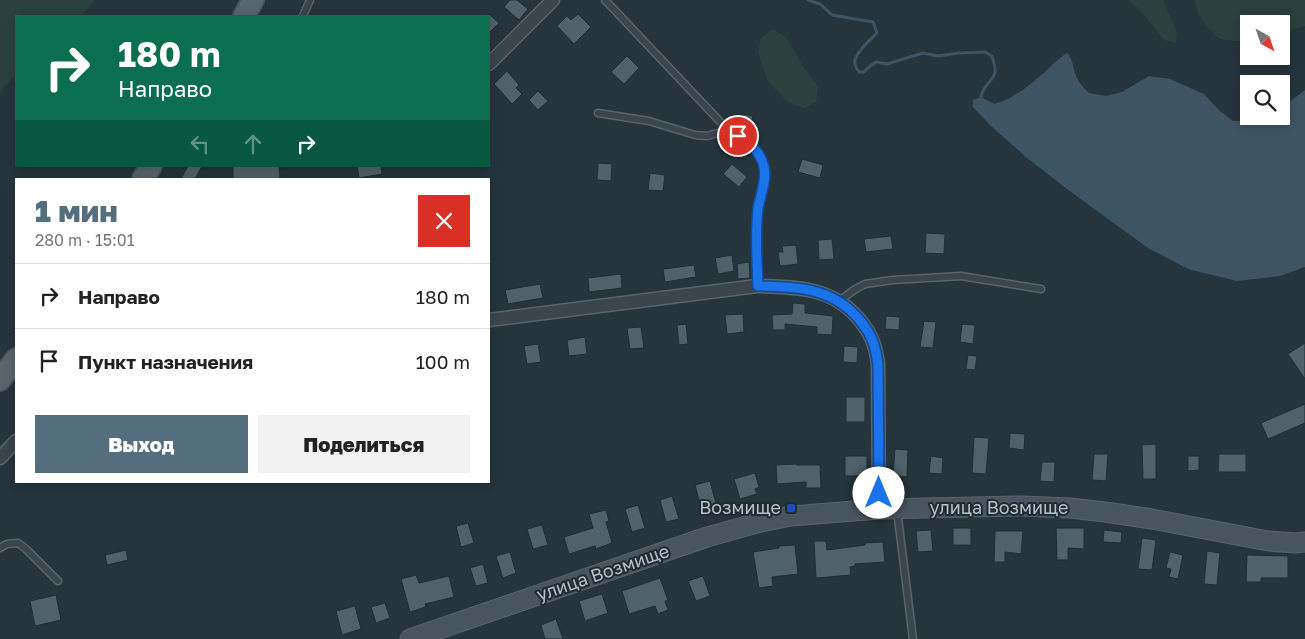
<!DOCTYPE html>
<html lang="ru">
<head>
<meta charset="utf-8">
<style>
  :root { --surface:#fff; --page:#f2f2f2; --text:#222; --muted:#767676; --line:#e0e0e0; --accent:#546e7e }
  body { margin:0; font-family:"Golos Text",sans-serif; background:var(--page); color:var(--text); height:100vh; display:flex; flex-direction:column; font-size:19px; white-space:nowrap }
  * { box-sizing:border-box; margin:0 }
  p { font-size:16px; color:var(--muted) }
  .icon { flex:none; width:28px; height:28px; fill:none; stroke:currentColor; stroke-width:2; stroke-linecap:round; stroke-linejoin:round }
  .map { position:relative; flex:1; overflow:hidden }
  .drawer { position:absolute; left:15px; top:178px; width:475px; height:305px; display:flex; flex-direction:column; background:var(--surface); border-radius:0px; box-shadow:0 2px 12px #0003 }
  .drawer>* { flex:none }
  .banner { position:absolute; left:15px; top:15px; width:475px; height:152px; border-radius:0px; box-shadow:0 2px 12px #0003; background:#0b6e4f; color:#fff; overflow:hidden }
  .needle { width:32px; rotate:140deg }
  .controls { position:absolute; left:1240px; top:15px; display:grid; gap:10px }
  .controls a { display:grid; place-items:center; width:50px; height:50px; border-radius:0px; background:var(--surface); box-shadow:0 2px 12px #0003; font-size:25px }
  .pin { position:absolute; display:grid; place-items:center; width:42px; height:42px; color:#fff; margin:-21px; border:2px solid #fff; border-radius:50%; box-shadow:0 1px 5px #0007 }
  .me { position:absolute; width:55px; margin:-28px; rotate:0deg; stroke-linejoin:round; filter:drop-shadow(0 0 4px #0008) }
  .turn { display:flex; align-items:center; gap:18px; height:105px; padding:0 20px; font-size:22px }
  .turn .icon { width:65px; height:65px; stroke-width:2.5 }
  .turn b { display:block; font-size:35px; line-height:42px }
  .lanes { display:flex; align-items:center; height:48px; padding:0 20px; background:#0003; justify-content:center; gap:25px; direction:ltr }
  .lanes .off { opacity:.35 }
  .round { display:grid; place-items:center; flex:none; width:52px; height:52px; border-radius:0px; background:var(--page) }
  .overview { display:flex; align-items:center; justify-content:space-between; height:85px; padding:0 20px }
  h1 { font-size:30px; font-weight:800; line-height:38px; color:var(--accent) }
  .cta { display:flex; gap:10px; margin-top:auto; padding:10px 20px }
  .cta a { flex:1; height:58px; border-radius:0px; background:var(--accent); color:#fff; font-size:20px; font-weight:800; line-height:58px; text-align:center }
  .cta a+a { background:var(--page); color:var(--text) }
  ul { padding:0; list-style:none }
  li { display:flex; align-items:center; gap:15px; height:65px; padding:0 20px; border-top:1px solid var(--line) }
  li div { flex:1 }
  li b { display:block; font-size:19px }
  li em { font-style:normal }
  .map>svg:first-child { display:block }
  .green { fill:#2b413d }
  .water { fill:#3d5563 }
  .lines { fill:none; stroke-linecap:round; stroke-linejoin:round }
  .stream { stroke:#3d5563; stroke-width:3 }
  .building { fill:#516169; stroke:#212c33 }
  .service-casing { stroke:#58636a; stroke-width:9 }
  .minor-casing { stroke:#58636a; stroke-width:15 }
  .secondary-casing { stroke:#58636a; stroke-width:21 }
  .primary-casing { stroke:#465158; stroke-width:24 }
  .service { stroke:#3a454c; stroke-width:6 }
  .minor { stroke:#3a454c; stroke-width:12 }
  .secondary { stroke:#48555f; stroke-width:19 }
  .primary { stroke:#58656c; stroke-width:21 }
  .route-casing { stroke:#114b97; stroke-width:12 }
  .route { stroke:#1a73e8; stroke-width:9 }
  .transit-dot { fill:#1a4fb4; stroke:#1f2a31; stroke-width:2 }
  .labels { text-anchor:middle; stroke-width:4; stroke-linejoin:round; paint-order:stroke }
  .poi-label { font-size:18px; fill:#b5c0c7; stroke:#1f2a31; text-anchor:end }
  .street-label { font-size:18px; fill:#b5c0c7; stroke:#1f2a31 }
</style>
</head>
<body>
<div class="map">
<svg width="1305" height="639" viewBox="0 0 1305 639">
  <rect width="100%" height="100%" fill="#26343c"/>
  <g class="green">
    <path d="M0 0H95L81 16H16V75L2 89 0 93Z"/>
    <path d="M1129 0H1163L1177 32 1176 43 1164 40 1142 12Z"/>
    <path d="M1195 0H1305V26L1281 34V24H1249V42C1242 41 1226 41 1221 39 1209 34 1195 12 1195 0Z"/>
    <path d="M773 29 786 37 801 63 818 87 816 102 804 108 789 103 768 82 758 53 761 38Z"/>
  </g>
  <path class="water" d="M1067 53C1074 60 1073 72 1078 80 1081 85 1085 89 1089 93L1106 96 1122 92 1149 76 1170 79 1204 94 1220 111 1233 121H1252L1263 116H1281V108L1305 90V267L1280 276 1237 281 1188 269 1148 248 1067 189 1026 157 990 125 973 107V100L981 97 994 104C1014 99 1031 84 1046 71 1053 64 1059 58 1067 53Z"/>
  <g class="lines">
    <path class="stream" d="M808 0 820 4 832 15 873 22 877 33C870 40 858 50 855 60 854 65 857 69 859 72H864L870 66 876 62 887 64 923 53 938 56 959 53 985 52 992 56C993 61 996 67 995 72 993 82 982 86 981 97"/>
  </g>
  <g class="building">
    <path d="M510 0H517L528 9 519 20 504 7Z"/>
    <path d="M489 14 499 23 489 33Z"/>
    <path d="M578 14 591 27 574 44 557 26 567 16 571 20Z"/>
    <path d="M627 56 639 68 624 84 611 72Z"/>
    <path d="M507 71 519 85 516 88 522 94 512 104 494 84Z"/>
    <path d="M538 91 548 101 538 110 529 100Z"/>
    <path d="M743 114 753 116 751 125 741 123Z"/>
    <path d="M802 159 823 165 820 178 798 172Z"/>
    <path d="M598 163 612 164 611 181 597 180Z"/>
    <path d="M732 164 747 177 739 187 723 174Z"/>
    <path d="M188 166H202L195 179H181Z"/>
    <path d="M233 166H279L280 179H233Z"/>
    <path d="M357 166H381L382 174 359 178Z"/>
    <path d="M650 173 665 175 663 191 648 190Z"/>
    <path d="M926 233 945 234 944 254 925 253Z"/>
    <path d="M891 236 893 249 866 252 864 239Z"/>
    <path d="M832 239 834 259 819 260 818 240Z"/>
    <path d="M796 245 798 264 780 266 778 252H783L782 246Z"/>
    <path d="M732 255 734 271 718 274 715 258Z"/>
    <path d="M749 262 750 278 738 279 737 264Z"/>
    <path d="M694 265 696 277 665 282 663 269Z"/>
    <path d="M621 274 622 288 589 292 588 278Z"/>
    <path d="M540 284 543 298 508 304 505 290Z"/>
    <path d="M793 303 805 304V313L833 316 832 335 817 334V327L785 324V330H773L772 315 792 314Z"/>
    <path d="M743 314 744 332 727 334 725 315Z"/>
    <path d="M886 316 900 317 899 330 885 329Z"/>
    <path d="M924 321 936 322 933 348 920 347Z"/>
    <path d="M686 324 688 344 679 345 677 325Z"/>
    <path d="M962 324 975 325 973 344 960 342Z"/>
    <path d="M641 327 644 348 630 349 627 328Z"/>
    <path d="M585 337 587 354 569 356 567 340Z"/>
    <path d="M1305 343V379L1288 354Z"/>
    <path d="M538 344 541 362 527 364 524 346Z"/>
    <path d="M844 346 858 347 857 363 843 362Z"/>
    <path d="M968 355 977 356 975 370 966 369Z"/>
    <rect x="846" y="397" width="19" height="25"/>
    <path d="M1305 404V423L1268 439 1261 423Z"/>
    <path d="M1010 433 1025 434 1024 450 1009 448Z"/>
    <path d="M974 437 989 438 986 474 972 473Z"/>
    <path d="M1156 444V479H1143L1142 445Z"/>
    <path d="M895 449 908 450 907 477 893 476Z"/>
    <path d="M1094 454H1108L1106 481 1092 480Z"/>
    <path d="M1219 454H1246V472H1218Z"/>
    <rect x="845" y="456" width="22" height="20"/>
    <path d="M931 456 943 458 942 474 929 473Z"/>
    <path d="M1188 456H1199V470L1188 471Z"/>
    <path d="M1042 462H1055L1054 482 1040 481Z"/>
    <path d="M796 464 797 465H820L821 488H806V482L777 484 776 465Z"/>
    <path d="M755 473 759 487 755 489 757 494 740 499 734 479Z"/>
    <path d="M710 481 717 508 702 512 695 485Z"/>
    <path d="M672 496 679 519 666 522 660 500Z"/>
    <path d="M638 505 645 528 632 532 625 509Z"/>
    <path d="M606 510 609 521 606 522 612 543 596 549 595 546 569 554 564 537 593 528 589 514Z"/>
    <path d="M468 523 474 543 461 547 456 526Z"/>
    <path d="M542 525 548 545 533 549 527 529Z"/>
    <rect x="953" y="528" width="18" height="17"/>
    <path d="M1056 528H1084V549L1068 548V560H1057Z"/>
    <path d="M931 530 933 551 918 552 916 531Z"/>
    <path d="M1104 530 1122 532 1121 543 1103 542Z"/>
    <path d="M995 531H1023L1021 554 1005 552V562H994Z"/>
    <path d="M1142 538 1156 540 1152 570 1138 569Z"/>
    <path d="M814 541H826L827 550 865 545V543L883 542 885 562 855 564V566L850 567 851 575 816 578Z"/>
    <path d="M795 545 798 574 772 577 773 586 759 588 753 552 779 548V546Z"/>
    <path d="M126 550 128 560 107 565 105 555Z"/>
    <path d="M1207 551 1220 553 1217 585 1204 584Z"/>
    <path d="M510 552 516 573 503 578 496 556Z"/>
    <path d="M1170 552 1183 555 1178 579 1169 577 1171 569 1166 568Z"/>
    <path d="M1247 555 1288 556V578H1261V582H1246Z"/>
    <path d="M483 564 488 583 476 586 470 568Z"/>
    <path d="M416 575 419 583 449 576 454 597 425 604 426 607 410 612 401 579Z"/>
    <path d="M703 576 710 596 696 601 688 581Z"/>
    <path d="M660 578 668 600 665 601 668 610 658 614 655 606 629 614 622 591Z"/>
    <path d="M602 594 608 613 585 621 579 601Z"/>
    <path d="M56 595 61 620 35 626 30 601Z"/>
    <path d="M385 603 390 618 376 623 371 607Z"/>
    <path d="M355 606 361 629 342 635 336 611Z"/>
    <path d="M556 619 563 639H545L541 625Z"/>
  </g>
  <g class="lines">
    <g class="service-casing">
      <g id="service">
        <path d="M605 0 728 130C744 139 756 146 763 164 767 174 764 184 761 194 755 224 757 255 757 286"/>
        <path d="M303 16 310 0"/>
        <path d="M598 113 649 121 695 135 707 136 728 130"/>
        <path d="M839 301 854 290 865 284 893 280 961 276 1041 289"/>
        <path d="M897 510 913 639"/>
        <path d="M0 548 7 544 18 543 26 549 58 581"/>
      </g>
    </g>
    <g class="minor-casing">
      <g id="minor">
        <path d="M489 64 553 0"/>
        <path d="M489 320 757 286C796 287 831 287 858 318 865 326 871 335 874 345 876 351 877 358 878 364L879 509"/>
        <path d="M0 458 16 441"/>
      </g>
    </g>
    <g class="secondary-casing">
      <path id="secondary" d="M410 639 707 537 761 522 791 516 879 509 1021 506 1070 508 1105 512 1152 519 1268 541 1295 543 1305 542"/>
    </g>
    <g class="primary-casing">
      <g id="primary">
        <path d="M244 16 253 0"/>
        <path d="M143 179 151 166"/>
        <path d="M0 380 16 359"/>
      </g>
    </g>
    <use href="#service" class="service"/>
    <use href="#minor" class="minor"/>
    <use href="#secondary" class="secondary"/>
    <use href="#primary" class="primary"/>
  </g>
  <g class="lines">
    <g class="route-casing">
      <path id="route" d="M738 136C750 142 761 153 764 167 767 181 760 195 758 209 755 234 757 260 758 286 796 287 831 287 858 318 865 326 871 335 874 345 876 351 877 358 878 364L879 493"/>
    </g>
    <use href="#route" class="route"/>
  </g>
  <rect class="transit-dot" x="786" y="503" width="10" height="10" rx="2.5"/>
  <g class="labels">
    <g class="poi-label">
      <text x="781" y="514">Возмище</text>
    </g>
    <g class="street-label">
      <text x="999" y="514">улица Возмище</text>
      <text transform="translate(603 573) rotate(-19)" y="6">улица Возмище</text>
    </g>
  </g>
</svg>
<div class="controls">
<a><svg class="needle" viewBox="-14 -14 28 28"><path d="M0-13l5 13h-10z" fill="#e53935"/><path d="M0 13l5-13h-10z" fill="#767676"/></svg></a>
<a><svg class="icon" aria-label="search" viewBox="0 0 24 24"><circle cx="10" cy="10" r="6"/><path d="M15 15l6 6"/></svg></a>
</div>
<div class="pin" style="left:738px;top:136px;background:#d93025"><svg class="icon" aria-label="arrive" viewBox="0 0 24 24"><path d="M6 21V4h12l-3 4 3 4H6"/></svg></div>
<svg class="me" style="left:879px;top:493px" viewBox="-20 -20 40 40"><circle r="19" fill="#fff"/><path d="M0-13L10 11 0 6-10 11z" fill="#1a73e8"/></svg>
<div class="banner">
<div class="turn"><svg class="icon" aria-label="right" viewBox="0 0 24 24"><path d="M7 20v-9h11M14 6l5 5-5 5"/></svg><div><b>180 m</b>Направо</div></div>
<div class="lanes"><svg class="icon off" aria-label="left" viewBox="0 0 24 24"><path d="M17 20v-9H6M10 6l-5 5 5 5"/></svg><svg class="icon off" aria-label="ahead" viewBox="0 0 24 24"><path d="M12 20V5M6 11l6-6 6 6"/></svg><svg class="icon" aria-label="right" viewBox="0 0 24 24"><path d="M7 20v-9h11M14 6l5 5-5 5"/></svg></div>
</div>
<section class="drawer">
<div class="overview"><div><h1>1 мин</h1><p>280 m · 15:01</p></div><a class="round" style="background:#d93025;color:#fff"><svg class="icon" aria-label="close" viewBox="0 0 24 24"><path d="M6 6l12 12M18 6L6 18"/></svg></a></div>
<ul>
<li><svg class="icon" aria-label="right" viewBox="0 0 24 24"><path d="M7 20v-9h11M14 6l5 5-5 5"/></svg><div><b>Направо</b></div><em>180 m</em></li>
<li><svg class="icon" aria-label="arrive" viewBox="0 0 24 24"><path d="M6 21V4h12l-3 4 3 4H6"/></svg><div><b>Пункт назначения</b></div><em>100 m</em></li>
</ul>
<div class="cta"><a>Выход</a><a>Поделиться</a></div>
</section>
</div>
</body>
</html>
